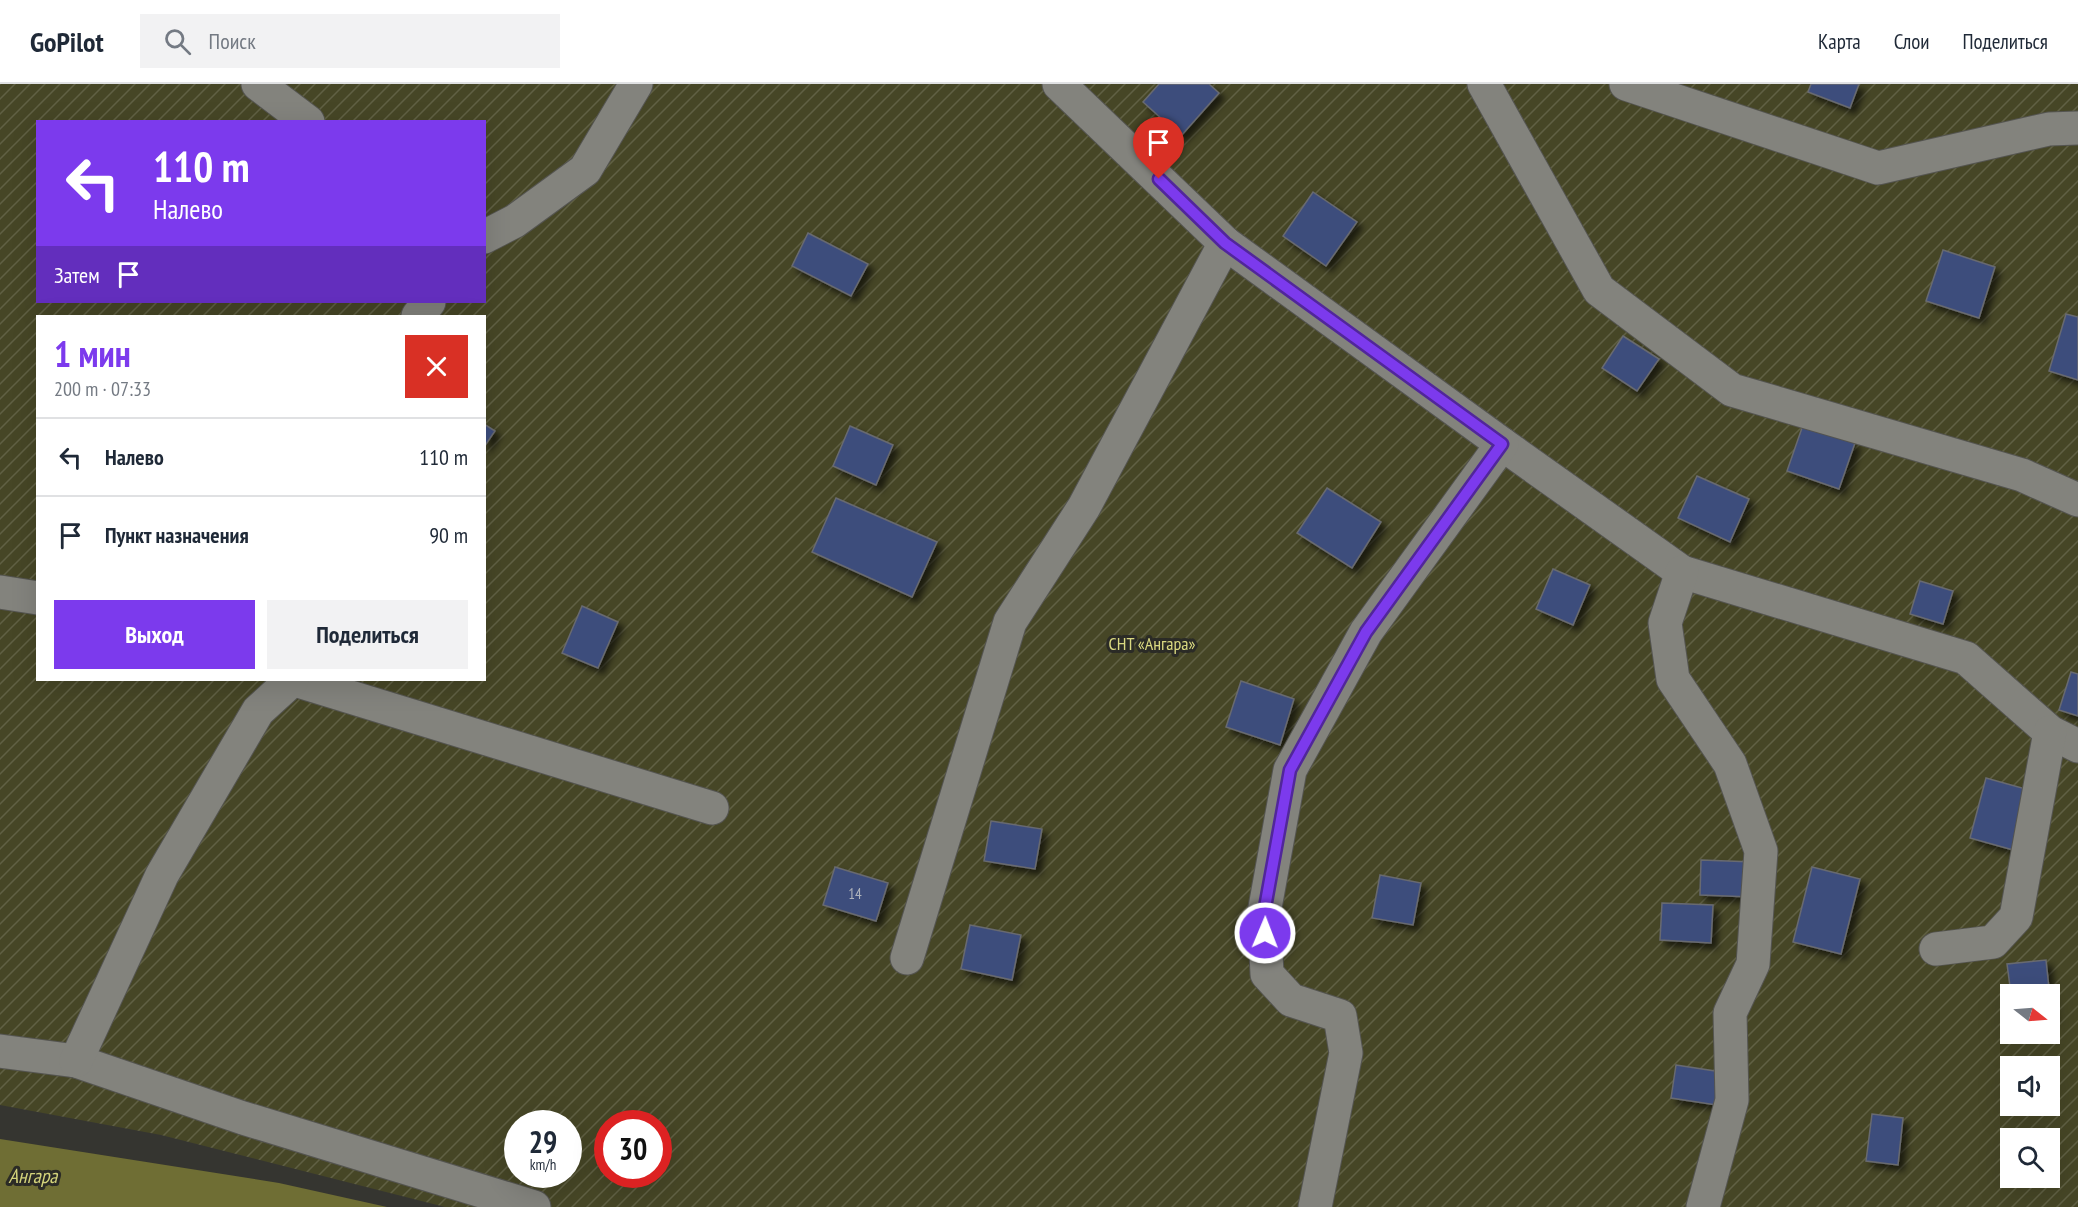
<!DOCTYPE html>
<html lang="ru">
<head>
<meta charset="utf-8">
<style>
  :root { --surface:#fff; --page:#f2f2f3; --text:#1f2937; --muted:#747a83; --line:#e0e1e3; --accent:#7c3aed }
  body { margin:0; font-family:"PT Sans Narrow",sans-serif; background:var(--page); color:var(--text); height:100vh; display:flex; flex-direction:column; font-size:22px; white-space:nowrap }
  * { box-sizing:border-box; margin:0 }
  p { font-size:20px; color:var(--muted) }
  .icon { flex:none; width:33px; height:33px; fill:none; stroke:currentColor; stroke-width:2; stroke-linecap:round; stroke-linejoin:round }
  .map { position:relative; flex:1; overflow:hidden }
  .sheet { position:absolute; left:36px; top:231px; width:450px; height:366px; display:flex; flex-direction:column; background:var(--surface); border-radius:0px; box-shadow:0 6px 24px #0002 }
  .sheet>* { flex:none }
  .guide { position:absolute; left:36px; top:36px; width:450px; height:183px; border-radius:0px; box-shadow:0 6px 24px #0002; background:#7c3aed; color:#fff; overflow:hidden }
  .needle { width:39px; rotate:107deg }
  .fabs { position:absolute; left:2000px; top:900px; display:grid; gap:12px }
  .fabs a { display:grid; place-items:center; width:60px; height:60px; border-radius:0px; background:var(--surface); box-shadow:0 6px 24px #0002; font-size:30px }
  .speed { position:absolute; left:504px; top:1026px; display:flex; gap:12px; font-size:30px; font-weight:700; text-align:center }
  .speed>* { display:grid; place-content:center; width:78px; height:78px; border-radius:50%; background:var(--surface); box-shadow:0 6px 24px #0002; line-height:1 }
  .speed small { font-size:15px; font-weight:400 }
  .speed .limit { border:9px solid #d22; background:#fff; color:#111 }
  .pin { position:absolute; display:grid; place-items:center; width:51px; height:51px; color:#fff; margin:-62px -26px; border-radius:50% 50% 50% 0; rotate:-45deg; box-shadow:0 0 6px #0007 }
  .pin .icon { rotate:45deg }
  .me { position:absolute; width:66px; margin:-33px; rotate:1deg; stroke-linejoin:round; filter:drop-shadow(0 0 4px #0008) }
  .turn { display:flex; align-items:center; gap:21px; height:126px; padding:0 18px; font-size:27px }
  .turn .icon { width:78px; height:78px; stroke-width:2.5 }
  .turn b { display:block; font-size:42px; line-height:51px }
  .then { display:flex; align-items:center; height:57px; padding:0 18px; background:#0003; gap:12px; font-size:22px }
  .round { display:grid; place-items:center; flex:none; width:63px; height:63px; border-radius:0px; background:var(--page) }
  .head { display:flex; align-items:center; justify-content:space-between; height:102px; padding:0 18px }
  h1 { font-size:36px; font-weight:700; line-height:45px; color:var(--accent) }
  .primary-button { display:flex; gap:12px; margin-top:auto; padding:12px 18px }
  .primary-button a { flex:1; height:69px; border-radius:0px; background:var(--accent); color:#fff; font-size:24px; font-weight:700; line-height:69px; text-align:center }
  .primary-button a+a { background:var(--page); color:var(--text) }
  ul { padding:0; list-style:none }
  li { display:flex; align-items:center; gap:18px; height:78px; padding:0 18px; border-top:2px solid var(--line) }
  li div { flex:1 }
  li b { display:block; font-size:22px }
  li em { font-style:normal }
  header { display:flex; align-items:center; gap:36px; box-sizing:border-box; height:84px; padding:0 30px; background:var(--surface); border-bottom:2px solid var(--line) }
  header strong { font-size:28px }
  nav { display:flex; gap:33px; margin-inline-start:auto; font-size:21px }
  .search { width:420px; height:54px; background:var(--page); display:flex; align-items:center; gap:15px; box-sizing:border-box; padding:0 21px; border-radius:0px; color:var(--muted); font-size:22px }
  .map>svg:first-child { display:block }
  .garden { fill:url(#garden-furrows); fill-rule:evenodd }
  .water { fill:#6f6e34 }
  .building { fill:#3e4d7c; stroke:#686a70; stroke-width:1.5; filter:url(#shadow) }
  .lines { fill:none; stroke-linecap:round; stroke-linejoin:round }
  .street-casing { stroke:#545450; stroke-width:35 }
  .street { stroke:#83837d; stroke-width:33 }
  .route-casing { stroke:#51269a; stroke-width:15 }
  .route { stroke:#7c3aed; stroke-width:10 }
  .labels { text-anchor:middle; stroke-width:6; stroke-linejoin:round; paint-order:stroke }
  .number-label { font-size:15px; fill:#afb3bc }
  .park-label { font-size:18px; fill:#dad981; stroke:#2b2b26 }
  .water-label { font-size:20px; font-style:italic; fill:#d3d37b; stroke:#2b2b26 }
</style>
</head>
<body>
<header>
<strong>GoPilot</strong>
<div class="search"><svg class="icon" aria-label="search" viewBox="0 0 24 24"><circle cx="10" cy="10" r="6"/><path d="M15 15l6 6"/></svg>Поиск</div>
<nav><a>Карта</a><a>Слои</a><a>Поделиться</a></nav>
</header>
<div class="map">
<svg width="2078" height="1123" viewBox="0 0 2078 1123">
  <defs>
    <pattern id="garden-furrows" width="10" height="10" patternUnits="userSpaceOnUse" patternTransform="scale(1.5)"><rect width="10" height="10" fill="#464626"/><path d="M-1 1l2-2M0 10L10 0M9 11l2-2" fill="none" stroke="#606044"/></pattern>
    <filter id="shadow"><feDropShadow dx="5.5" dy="5.5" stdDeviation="3" flood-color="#0009"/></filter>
  </defs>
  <rect width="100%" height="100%" fill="#353530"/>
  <path class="garden" d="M0 0H2078V1123H445L161 1051 0 1021ZM38 38H484V218H38ZM38 232H484V596H38ZM2010 910H2049V950H2010ZM2010 982H2049V1022H2010ZM518 1040H568V1090H518ZM608 1040H658V1090H608ZM2010 1054H2049V1094H2010Z"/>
  <path class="water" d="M0 1055 279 1099 387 1123H0Z"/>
  <g class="building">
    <path d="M1159 0H1209L1219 9 1181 52 1143 18Z"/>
    <path d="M1811 0H1859L1850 24 1808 8Z"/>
    <path d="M1313 108 1357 138 1326 182 1283 152Z"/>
    <path d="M808 149 868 180 851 212 792 182Z"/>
    <path d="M1943 166 1995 183 1979 234 1926 217Z"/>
    <path d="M2066 230 2078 233V296L2049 287Z"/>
    <path d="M1623 252 1659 275 1637 307 1602 284Z"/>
    <path d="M484 340 495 347 484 363Z"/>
    <path d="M1803 341 1855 359 1839 405 1787 387Z"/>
    <path d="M850 342 893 361 876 401 833 382Z"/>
    <path d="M1697 392 1749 415 1730 458 1678 434Z"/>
    <path d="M1327 404 1381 438 1352 484 1297 449Z"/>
    <path d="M836 414 937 458 912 513 812 468Z"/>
    <path d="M1553 485 1590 501 1573 541 1536 525Z"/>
    <path d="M1920 497 1953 507 1943 540 1910 530Z"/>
    <path d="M582 522 618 538 598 584 562 569Z"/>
    <path d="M2071 588 2078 590V632L2059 626Z"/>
    <path d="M1241 597 1294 615 1280 661 1226 643Z"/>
    <path d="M1986 694 2040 709 2024 769 1970 754Z"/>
    <path d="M991 737 1042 745 1035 785 984 777Z"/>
    <path d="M1701 776 1754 778 1752 813 1700 811Z"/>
    <path d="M835 783 888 799 876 837 823 821Z"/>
    <path d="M1812 783 1860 795 1841 870 1793 858Z"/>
    <path d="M1380 791 1421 799 1413 841 1372 834Z"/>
    <path d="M1662 819 1713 821 1711 859 1660 856Z"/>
    <path d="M970 841 1021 851 1012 896 961 885Z"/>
    <path d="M2046 876 2052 933 2049 934V910H2011L2007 880Z"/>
    <path d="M1676 981 1728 989 1723 1022 1671 1014Z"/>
    <path d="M1872 1030 1903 1034 1898 1081 1866 1077Z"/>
  </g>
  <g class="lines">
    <g class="street-casing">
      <g id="street">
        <path d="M258 0 308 38"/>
        <path d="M1059 0 1225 159 1502 360 1682 488 1966 574 2050 648 2078 662"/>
        <path d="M1484 0 1599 206 1732 306 2022 391 2078 416"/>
        <path d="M1626 0 1878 84 2049 45 2078 44"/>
        <path d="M484 153 515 137 585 86 636 0"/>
        <path d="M418 232 429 218"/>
        <path d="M1682 488 1665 539 1673 595 1730 680 1761 767 1753 880 1730 929 1732 1016 1703 1123"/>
        <path d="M0 508 38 514"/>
        <path d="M295 596 712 724"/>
        <path d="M1936 865 1993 858 2016 833 2050 648"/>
        <path d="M907 874 1010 538 1084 423 1225 159"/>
        <path d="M0 967 76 977 243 1034 534 1123"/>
        <path d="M76 977 162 791 258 627 292 596"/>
        <path d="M1315 1123 1346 969 1340 932 1291 916 1267 890 1264 829 1290 686 1366 548 1502 360"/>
      </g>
    </g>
    <use href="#street" class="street"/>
  </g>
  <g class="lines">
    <g class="route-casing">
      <path id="route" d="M1159 95 1225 159 1502 360 1366 548 1290 686 1264 829 1265 849"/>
    </g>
    <use href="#route" class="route"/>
  </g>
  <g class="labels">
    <g class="number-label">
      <text x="855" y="815">14</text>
    </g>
    <g class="park-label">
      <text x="1152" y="566">СНТ «Ангара»</text>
    </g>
    <g class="water-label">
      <text x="33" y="1099">Ангара</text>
    </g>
  </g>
</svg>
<div class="fabs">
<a><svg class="needle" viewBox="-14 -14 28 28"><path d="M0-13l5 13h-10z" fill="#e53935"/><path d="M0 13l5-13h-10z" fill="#747a83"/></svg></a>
<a><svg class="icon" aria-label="sound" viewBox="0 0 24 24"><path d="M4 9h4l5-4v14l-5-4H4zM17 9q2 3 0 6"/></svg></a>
<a><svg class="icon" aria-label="search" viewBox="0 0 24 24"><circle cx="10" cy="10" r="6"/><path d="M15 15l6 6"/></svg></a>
</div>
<div class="speed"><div>29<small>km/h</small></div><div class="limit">30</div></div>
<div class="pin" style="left:1159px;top:95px;background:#d93025"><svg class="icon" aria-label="arrive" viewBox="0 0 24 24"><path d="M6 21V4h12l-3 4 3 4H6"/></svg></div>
<svg class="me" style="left:1265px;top:849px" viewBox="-20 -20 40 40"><circle r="17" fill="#7c3aed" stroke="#fff" stroke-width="3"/><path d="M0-11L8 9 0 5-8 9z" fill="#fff"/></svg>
<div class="guide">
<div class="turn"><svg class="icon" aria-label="left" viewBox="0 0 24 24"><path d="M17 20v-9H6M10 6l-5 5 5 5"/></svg><div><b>110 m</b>Налево</div></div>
<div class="then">Затем<svg class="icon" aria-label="arrive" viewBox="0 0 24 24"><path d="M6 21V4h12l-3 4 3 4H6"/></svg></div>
</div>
<section class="sheet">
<div class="head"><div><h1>1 мин</h1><p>200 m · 07:33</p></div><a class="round" style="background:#d93025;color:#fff"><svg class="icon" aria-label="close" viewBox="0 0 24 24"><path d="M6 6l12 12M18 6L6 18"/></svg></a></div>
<ul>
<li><svg class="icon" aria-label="left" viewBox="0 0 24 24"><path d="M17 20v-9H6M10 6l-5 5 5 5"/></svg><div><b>Налево</b></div><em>110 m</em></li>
<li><svg class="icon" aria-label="arrive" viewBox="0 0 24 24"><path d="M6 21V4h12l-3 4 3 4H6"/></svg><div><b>Пункт назначения</b></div><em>90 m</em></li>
</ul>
<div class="primary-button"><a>Выход</a><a>Поделиться</a></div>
</section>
</div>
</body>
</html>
